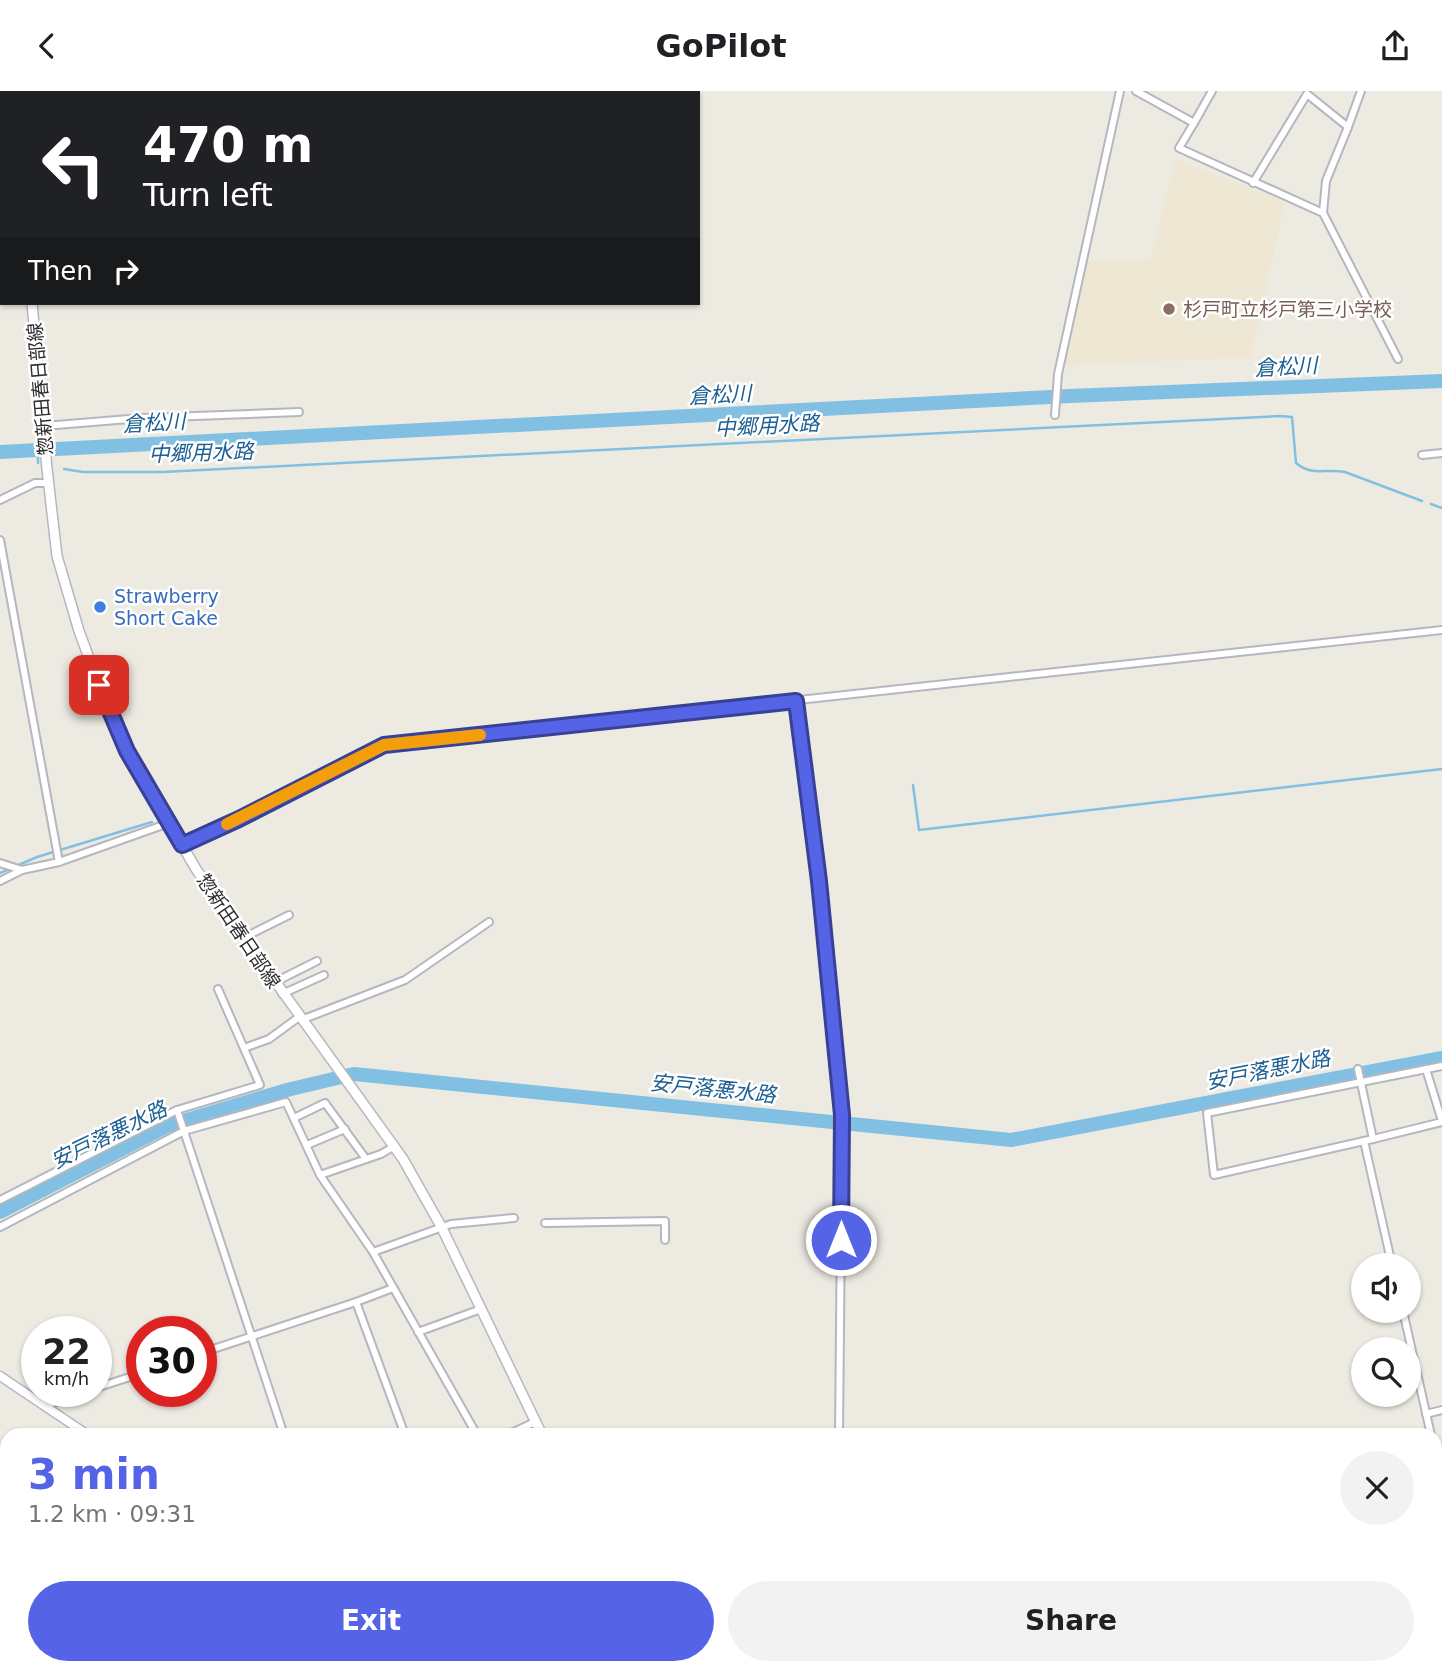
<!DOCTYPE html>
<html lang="en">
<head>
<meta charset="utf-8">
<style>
  :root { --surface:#fff; --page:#f2f2f2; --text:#202124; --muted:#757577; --accent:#5564e7 }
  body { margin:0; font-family:"DejaVu Sans","Noto Sans JP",sans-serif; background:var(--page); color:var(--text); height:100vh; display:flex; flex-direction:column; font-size:26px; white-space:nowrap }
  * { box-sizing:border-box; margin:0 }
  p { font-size:23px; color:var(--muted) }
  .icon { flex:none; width:38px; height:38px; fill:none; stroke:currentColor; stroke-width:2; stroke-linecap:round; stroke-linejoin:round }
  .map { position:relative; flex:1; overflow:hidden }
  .details { position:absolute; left:0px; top:1337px; width:1442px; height:247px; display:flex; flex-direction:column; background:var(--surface); border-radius:21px 21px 0 0; box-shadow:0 2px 5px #0004 }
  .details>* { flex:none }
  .top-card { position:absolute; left:0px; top:0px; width:700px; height:214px; box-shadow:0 2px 5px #0004; background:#202124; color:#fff; overflow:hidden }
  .buttons { position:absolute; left:1351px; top:1162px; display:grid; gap:14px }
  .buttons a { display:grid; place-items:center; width:70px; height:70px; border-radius:50%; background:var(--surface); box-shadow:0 2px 5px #0004; font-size:35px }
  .speed { position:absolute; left:21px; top:1225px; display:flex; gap:14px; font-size:35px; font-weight:700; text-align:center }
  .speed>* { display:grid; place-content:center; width:91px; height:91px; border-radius:50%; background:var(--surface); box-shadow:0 2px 5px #0004; line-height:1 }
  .speed small { font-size:18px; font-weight:400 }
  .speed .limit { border:10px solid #d22; background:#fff; color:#111 }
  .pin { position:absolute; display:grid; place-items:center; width:60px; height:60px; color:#fff; margin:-30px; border-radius:14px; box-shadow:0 4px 10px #0006 }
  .me { position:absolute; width:77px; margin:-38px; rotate:0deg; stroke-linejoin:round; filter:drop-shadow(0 0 5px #0008) }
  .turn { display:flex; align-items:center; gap:24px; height:147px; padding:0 28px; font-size:32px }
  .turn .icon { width:91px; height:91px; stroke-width:2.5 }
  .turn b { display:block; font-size:49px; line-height:60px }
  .then { display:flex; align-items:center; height:66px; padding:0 28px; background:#0003; gap:14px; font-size:26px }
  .round { display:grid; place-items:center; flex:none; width:74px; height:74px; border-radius:37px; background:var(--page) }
  .summary { display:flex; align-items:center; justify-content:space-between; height:119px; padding:0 28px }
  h1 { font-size:42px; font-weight:800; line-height:52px; color:var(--accent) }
  .action { display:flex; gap:14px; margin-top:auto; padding:14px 28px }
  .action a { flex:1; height:80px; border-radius:42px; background:var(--accent); color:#fff; font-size:28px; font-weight:800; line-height:80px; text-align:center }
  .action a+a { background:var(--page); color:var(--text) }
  header { display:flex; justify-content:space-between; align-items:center; height:91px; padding:0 28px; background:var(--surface); font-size:32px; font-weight:800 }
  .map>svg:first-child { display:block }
  .education { fill:#ede7d4 }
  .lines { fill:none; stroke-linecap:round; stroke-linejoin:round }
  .stream { stroke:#82c0e3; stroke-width:2.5 }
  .river { stroke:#82c0e3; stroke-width:14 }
  .minor-casing { stroke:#b5b7c0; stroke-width:10 }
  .tertiary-casing { stroke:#b5b7c0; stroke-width:11 }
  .secondary-casing { stroke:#b5b7c0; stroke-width:12 }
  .minor { stroke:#fff; stroke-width:6 }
  .tertiary { stroke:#fff; stroke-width:8 }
  .secondary { stroke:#fff; stroke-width:9 }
  .route-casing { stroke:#374196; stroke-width:18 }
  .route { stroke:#5564e7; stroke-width:12 }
  .slow { stroke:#f59e0b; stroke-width:12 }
  .education-dot { fill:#8d6e63; stroke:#fff; stroke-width:2.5 }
  .shop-dot { fill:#3f7fe0; stroke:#fff; stroke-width:2.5 }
  .labels { text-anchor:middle; stroke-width:5; stroke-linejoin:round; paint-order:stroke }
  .education-label { font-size:19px; fill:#785e54; stroke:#fff; text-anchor:start }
  .street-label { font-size:19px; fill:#2e2e2e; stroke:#fff }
  .shop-label { font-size:19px; fill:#366cbe; stroke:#fff; text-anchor:start }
  .water-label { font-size:21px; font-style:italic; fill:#1d6093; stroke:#fff }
</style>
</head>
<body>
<header><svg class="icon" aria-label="back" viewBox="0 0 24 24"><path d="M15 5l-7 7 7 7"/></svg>GoPilot<svg class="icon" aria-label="share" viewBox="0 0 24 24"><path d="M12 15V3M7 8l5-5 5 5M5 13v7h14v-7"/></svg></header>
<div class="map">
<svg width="1442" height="1583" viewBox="0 0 1442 1583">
  <rect width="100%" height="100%" fill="#edeae2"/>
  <path class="education" d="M1176 68 1285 111 1251 266 1063 275 1086 170 1151 168Z"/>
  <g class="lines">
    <g class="stream">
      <path d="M38 358V372"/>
      <path d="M64 378 83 381H163L1280 325 1292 326 1296 372C1313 386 1325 377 1345 381L1422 410"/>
      <path d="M1431 413 1442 417"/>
      <path d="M913 694 919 739 1442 678"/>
      <path d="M0 782 37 766 152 731"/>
    </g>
    <g class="river">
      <path d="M0 361 1070 305 1442 290"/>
      <path d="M0 1121 167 1035 287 999 354 983 1011 1049 1442 967"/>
    </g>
    <g class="minor-casing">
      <g id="minor">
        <path d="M135 0V2"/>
        <path d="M1136 0 1194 32 1179 57 1323 122 1398 268"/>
        <path d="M4 2V0"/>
        <path d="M119 2 125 0"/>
        <path d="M300 2 303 0"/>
        <path d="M0 20 2 10"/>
        <path d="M1194 32 1212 0"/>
        <path d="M1253 92 1307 3 1348 36 1361 0"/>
        <path d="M1323 122 1326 90 1348 36"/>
        <path d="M0 181H2"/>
        <path d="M1055 324 1058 283 1120 0"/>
        <path d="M44 335 141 327 299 321"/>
        <path d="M1422 364 1442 362"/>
        <path d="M0 409 35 392H49"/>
        <path d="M0 449 59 771"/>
        <path d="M796 610 819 790 842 1024 839 1344"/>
        <path d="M182 754 239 728 384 654 1442 539"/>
        <path d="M0 772 22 779 59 771 169 732"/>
        <path d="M0 790 22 779"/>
        <path d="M243 847 289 824"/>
        <path d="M275 891 317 870"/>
        <path d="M282 903 324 884"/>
        <path d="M301 929 405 889 489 831"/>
        <path d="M244 957 269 948 299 926"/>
        <path d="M1358 978 1373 1048 1364 1050 1392 1174"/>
        <path d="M1426 978 1442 1030"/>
        <path d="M177 1019 284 1344"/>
        <path d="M294 1027 325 1012 366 1068"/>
        <path d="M1373 1048 1442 1031"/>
        <path d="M1364 1050 1214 1084 1207 1022 1442 975"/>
        <path d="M307 1054 345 1038"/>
        <path d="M320 1084 381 1063 393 1056"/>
        <path d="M0 1109 177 1019 260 994 218 898"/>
        <path d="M545 1132 665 1130V1149"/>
        <path d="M0 1136 184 1040 286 1011 320 1084 373 1161 477 1344"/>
        <path d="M373 1161 451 1133 514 1127"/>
        <path d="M356 1211 393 1197"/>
        <path d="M1403 1220 1431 1344"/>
        <path d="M418 1241 481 1218"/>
        <path d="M201 1262 356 1211 405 1344"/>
        <path d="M96 1297 142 1282"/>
        <path d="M45 1315 87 1300"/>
        <path d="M1426 1323 1442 1319"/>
        <path d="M507 1344 535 1331"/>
        <path d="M1435 1364 1442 1396"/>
        <path d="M0 1418 7 1416"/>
        <path d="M363 1577 365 1583"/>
        <path d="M557 1577 559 1583"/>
        <path d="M882 1577 883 1583"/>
        <path d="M278 1583 297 1577"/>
      </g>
    </g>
    <g class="tertiary-casing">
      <g id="tertiary">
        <path d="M0 1285 88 1344"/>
        <path d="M1435 1406 1442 1407"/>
      </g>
    </g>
    <g class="secondary-casing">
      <g id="secondary">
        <path d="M62 2 63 0"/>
        <path d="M32 212 47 378 57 465 79 540 99 594 127 660 196 778 221 815 403 1068 442 1137 542 1344"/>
        <path d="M664 1577 667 1583"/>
      </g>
    </g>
    <use href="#minor" class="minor"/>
    <use href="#tertiary" class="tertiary"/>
    <use href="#secondary" class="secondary"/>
  </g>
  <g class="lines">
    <g class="route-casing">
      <path id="route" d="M99 594 127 660 182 754 239 728 384 654 796 610 819 790 842 1024 841 1149"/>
    </g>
    <use href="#route" class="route"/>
    <path class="slow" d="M227 733 384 654 480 644"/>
  </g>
  <circle class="education-dot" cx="1169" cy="218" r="7"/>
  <circle class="shop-dot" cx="100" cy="516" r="7"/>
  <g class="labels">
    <g class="education-label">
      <text x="1183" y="225">杉戸町立杉戸第三小学校</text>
    </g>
    <g class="street-label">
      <text transform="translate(40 298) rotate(-95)" y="7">惣新田春日部線</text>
      <text transform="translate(239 840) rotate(56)" y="7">惣新田春日部線</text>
    </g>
    <g class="shop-label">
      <text x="114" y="512">Strawberry<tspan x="114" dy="22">Short Cake</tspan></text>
    </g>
    <g class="water-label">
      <text transform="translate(1286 276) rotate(-3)" y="7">倉松川</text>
      <text transform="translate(720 304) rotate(-3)" y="7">倉松川</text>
      <text transform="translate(154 332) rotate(-3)" y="7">倉松川</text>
      <text transform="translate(767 335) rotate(-3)" y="7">中郷用水路</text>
      <text transform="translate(201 362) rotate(-2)" y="7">中郷用水路</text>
      <text transform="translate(1268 979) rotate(-11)" y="7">安戸落悪水路</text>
      <text transform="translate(713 998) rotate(6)" y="7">安戸落悪水路</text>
      <text transform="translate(109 1044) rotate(-26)" y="7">安戸落悪水路</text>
    </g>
  </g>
</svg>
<div class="buttons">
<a><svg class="icon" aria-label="sound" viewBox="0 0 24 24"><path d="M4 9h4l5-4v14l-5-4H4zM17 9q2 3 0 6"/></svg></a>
<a><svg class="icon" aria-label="search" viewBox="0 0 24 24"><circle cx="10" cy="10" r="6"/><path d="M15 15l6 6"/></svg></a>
</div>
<div class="speed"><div>22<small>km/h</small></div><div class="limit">30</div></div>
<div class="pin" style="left:99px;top:594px;background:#d93025"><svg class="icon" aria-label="arrive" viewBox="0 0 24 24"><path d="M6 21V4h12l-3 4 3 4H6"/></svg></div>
<svg class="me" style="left:841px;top:1149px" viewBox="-20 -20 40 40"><circle r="17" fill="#5564e7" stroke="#fff" stroke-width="3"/><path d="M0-11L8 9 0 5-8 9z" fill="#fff"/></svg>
<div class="top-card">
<div class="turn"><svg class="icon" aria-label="left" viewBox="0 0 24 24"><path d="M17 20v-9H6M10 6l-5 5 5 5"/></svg><div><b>470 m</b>Turn left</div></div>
<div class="then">Then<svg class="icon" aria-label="right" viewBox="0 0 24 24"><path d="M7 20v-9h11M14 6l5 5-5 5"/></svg></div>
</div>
<section class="details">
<div class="summary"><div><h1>3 min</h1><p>1.2 km · 09:31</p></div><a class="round"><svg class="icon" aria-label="close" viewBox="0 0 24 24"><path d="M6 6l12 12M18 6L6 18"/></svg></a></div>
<div class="action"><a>Exit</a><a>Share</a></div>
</section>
</div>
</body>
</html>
